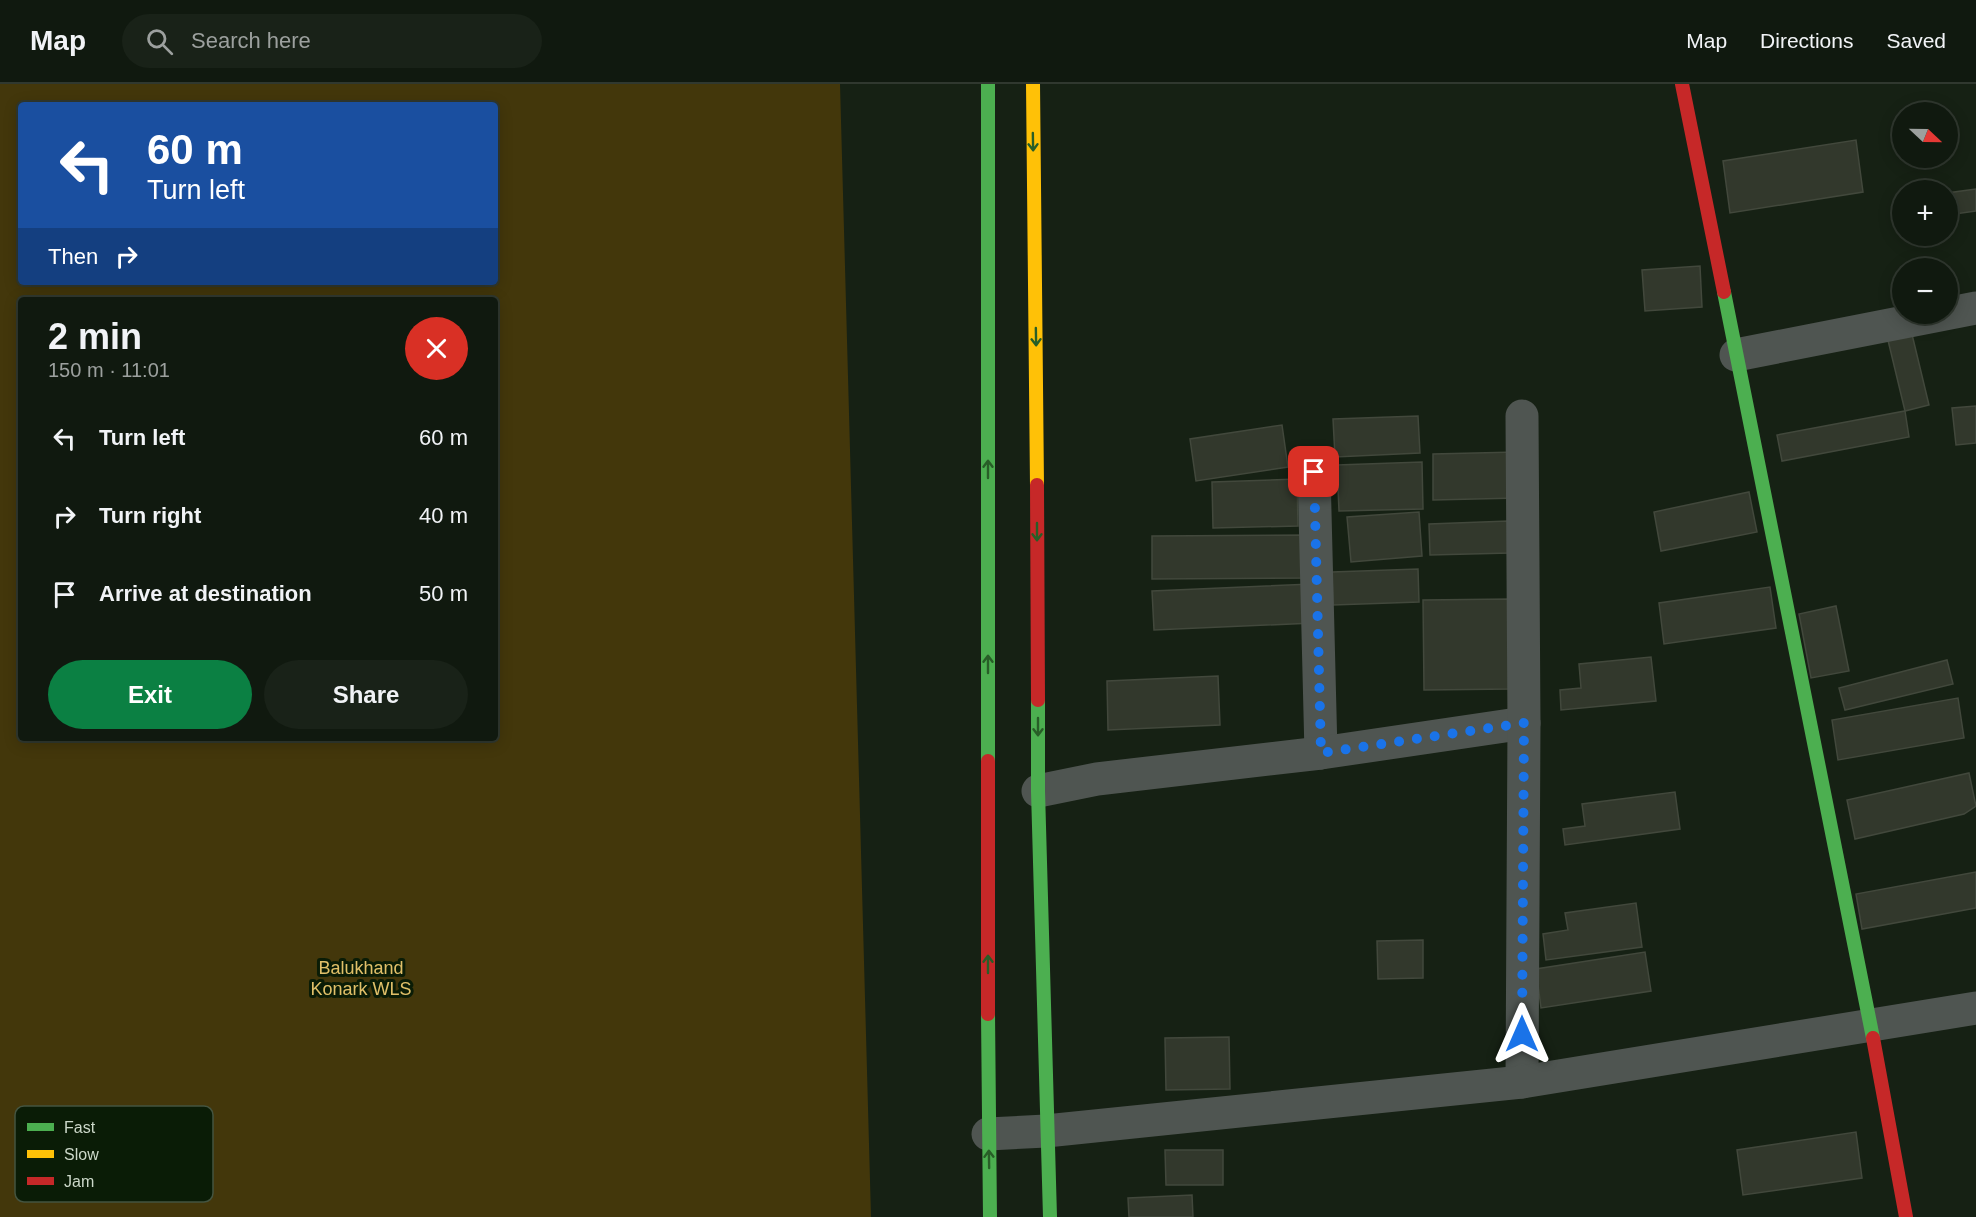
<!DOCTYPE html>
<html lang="en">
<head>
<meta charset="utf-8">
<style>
  :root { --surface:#10190f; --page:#192218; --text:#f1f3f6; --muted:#9ca09e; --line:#30382f; --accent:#0b8043 }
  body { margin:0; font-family:Helvetica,sans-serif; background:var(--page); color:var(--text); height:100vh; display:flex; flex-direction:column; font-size:22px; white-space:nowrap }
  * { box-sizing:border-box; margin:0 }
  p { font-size:20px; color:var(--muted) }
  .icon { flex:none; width:33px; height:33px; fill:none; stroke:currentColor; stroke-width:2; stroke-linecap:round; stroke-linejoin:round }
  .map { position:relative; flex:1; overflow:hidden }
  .panel { position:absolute; left:18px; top:213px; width:480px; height:444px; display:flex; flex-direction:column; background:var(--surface); border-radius:6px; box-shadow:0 3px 15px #0003,0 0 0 2px var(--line) }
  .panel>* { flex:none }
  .hud { position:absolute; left:18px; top:18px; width:480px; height:183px; border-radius:6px; box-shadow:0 3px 15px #0003,0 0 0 2px var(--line); background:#1a4fa0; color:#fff; overflow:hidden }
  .needle { width:39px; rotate:112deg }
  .fabs { position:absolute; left:1892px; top:18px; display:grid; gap:12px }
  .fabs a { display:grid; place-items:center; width:66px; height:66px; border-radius:50%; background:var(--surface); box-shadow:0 3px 15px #0003,0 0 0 2px var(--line); font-size:30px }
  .pin { position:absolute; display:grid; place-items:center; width:51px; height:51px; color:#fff; margin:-26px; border-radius:12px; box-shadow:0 3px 9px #0006 }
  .me { position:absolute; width:66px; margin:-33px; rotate:0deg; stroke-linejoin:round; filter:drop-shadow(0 0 4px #0008) }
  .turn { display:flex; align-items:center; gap:21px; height:126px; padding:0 30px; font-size:27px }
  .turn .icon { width:78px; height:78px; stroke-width:2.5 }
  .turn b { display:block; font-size:42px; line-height:51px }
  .then { display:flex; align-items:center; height:57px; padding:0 30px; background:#0003; gap:12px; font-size:22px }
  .round { display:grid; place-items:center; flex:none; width:63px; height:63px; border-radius:32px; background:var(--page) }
  .overview { display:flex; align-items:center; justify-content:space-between; height:102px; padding:0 30px }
  h1 { font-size:36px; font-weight:800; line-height:45px }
  .primary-button { display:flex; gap:12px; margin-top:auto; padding:12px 30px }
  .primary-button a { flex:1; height:69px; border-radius:36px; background:var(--accent); color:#fff; font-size:24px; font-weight:800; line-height:69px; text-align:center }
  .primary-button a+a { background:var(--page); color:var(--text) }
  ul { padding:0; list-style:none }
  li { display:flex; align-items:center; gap:18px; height:78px; padding:0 30px }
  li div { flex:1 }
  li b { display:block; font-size:22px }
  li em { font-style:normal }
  header { display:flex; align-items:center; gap:36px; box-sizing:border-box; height:84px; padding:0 30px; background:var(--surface); border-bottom:2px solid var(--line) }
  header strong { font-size:28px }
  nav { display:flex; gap:33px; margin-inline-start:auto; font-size:21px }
  .search { width:420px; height:54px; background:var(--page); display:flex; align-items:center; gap:15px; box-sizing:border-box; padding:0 21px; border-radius:33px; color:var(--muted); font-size:22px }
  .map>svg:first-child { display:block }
  .green { fill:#43370b; fill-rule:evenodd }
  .building { fill:#32382c; stroke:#42483c; stroke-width:1.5 }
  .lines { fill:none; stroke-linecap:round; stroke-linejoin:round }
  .street { stroke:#4f5551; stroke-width:33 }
  .fast { stroke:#4caf50; stroke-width:14 }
  .slow { stroke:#ffc107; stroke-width:14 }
  .jam { stroke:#c62828; stroke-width:14 }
  .oneway { stroke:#285e27 }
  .route { stroke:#1a73e8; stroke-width:10; stroke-dasharray:0 18 }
  .labels { text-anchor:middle; stroke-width:6; stroke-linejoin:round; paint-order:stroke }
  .park-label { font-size:18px; fill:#e1c069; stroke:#0a1c06 }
  .key { fill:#0a1c06; stroke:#445440; stroke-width:1.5 }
  .key-label { font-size:16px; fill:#ccd8c9 }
</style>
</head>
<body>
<header>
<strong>Map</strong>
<div class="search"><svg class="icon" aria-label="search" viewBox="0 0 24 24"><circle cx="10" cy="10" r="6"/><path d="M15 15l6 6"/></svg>Search here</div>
<nav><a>Map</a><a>Directions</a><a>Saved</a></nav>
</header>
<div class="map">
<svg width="1976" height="1133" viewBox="0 0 1976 1133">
  <rect width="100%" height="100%" fill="#162114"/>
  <path class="green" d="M0 0H840L871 1133H0ZM21 21H495V198H21ZM21 216H495V654H21Z"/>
  <g class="building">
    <path d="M1856 56 1863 108 1730 129 1723 77Z"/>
    <path d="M1976 105V127L1948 131 1947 109Z"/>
    <path d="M1700 182 1702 223 1645 227 1642 186Z"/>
    <path d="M1910 242 1929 321 1905 327 1886 248Z"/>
    <path d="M1976 322V359L1956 361 1952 324Z"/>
    <path d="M1905 327 1909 353 1782 377 1777 351Z"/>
    <path d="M1418 332 1420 369 1335 373 1333 335Z"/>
    <path d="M1282 341 1288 383 1196 397 1190 355Z"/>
    <path d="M1517 368 1518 414 1433 416V370Z"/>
    <path d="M1422 378 1423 425 1339 427 1337 381Z"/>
    <path d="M1297 395 1298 442 1213 444 1212 398Z"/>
    <path d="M1749 408 1757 448 1661 467 1654 428Z"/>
    <path d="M1419 428 1422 472 1351 478 1347 433Z"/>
    <path d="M1508 437 1510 469 1430 471 1429 440Z"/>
    <path d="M1308 451V494L1152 495V452Z"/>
    <path d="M1418 485 1419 518 1333 521 1332 488Z"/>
    <path d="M1312 500 1313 539 1154 546 1152 507Z"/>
    <path d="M1770 503 1776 544 1664 560 1659 519Z"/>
    <path d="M1509 515 1511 605 1424 606 1423 516Z"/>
    <path d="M1836 522 1849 587 1811 594 1799 530Z"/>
    <path d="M1651 573 1656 617 1561 626 1560 606 1581 604 1579 580Z"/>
    <path d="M1947 576 1953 600 1845 626 1839 604Z"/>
    <path d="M1218 592 1220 641 1108 646 1107 597Z"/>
    <path d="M1958 614 1964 654 1838 676 1832 636Z"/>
    <path d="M1969 689 1976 722 1964 730 1855 755 1847 716Z"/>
    <path d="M1675 708 1680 745 1565 761 1563 745 1585 742 1582 720Z"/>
    <path d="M1976 788V824L1862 845 1856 810Z"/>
    <path d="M1636 819 1642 863 1546 876 1543 850 1568 846 1565 829Z"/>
    <path d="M1423 856V894L1378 895 1377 857Z"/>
    <path d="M1645 868 1651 907 1541 924 1536 885Z"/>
    <path d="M1229 953 1230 1005 1166 1006 1165 954Z"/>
    <path d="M1856 1048 1862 1094 1743 1111 1737 1066Z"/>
    <path d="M1165 1066H1223V1101H1166Z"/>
    <path d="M1192 1111 1193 1133H1129L1128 1114Z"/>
  </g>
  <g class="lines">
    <g class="street">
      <path d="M1736 271 1976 224"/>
      <path d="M1314 388 1321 669"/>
      <path d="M1038 707 1097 695 1321 669 1524 639"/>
      <path d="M1522 998 1524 639 1522 332"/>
      <path d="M988 1050 1046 1047 1522 998 1976 924"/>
    </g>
    <g class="fast">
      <path d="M988 0V677"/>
      <path d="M1724 208 1873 954"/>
      <path d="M1038 616V707L1050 1133"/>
      <path d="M988 930 990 1133"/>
    </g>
    <path class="slow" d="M1033 0 1037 401"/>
    <g class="jam">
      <path d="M1682 0 1724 208"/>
      <path d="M1037 401 1038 616"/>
      <path d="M988 677V930"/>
      <path d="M1873 954 1906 1133"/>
    </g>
  </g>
  <defs><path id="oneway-shaft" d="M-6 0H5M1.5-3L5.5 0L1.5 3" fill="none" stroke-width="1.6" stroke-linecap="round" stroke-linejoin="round" transform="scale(1.5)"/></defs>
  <g class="oneway">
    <use href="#oneway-shaft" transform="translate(1033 58) rotate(89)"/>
    <use href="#oneway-shaft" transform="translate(1036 253) rotate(89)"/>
    <use href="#oneway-shaft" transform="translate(988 385) rotate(-90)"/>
    <use href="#oneway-shaft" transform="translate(1037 448) rotate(90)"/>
    <use href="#oneway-shaft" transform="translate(988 580) rotate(-90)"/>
    <use href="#oneway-shaft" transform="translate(1038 643) rotate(90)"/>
    <use href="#oneway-shaft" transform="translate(988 880) rotate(-90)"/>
    <use href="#oneway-shaft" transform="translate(989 1075) rotate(-91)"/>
  </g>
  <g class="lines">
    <path class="route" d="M1314 388 1321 669 1524 639 1522 950"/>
  </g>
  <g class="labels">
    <g class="park-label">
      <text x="361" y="890">Balukhand<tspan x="361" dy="21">Konark WLS</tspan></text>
    </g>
  </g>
  <rect x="15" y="1022" width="198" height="96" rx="9" class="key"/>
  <rect x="27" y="1039" width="27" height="8" fill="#4caf50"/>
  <rect x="27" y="1066" width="27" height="8" fill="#ffc107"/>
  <rect x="27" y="1093" width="27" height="8" fill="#c62828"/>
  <g class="key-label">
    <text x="64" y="1049">Fast</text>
    <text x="64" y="1076">Slow</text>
    <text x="64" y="1103">Jam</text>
  </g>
</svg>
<div class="fabs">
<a><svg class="needle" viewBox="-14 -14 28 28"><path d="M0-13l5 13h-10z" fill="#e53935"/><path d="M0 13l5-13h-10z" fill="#9ca09e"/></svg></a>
<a>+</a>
<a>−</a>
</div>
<div class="pin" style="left:1314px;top:388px;background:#d93025"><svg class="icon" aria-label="arrive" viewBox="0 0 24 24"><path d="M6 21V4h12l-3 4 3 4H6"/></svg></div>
<svg class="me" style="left:1522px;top:950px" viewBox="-20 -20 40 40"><path d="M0-17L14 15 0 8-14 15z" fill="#1a73e8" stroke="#fff" stroke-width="4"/></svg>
<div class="hud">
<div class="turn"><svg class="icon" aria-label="left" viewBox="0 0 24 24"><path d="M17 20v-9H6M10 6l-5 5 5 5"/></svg><div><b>60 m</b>Turn left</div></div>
<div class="then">Then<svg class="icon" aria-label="right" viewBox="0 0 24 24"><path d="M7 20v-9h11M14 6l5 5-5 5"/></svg></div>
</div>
<section class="panel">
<div class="overview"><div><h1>2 min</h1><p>150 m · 11:01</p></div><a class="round" style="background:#d93025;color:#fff"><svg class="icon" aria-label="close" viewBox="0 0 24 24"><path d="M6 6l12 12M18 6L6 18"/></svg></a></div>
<ul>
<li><svg class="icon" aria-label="left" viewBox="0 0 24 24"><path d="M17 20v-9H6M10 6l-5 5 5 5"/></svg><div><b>Turn left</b></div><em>60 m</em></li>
<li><svg class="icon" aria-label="right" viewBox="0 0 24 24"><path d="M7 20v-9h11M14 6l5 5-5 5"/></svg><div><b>Turn right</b></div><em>40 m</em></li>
<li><svg class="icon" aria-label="arrive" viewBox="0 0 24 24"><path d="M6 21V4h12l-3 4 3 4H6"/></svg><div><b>Arrive at destination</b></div><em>50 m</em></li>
</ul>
<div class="primary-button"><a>Exit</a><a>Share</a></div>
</section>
</div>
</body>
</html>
